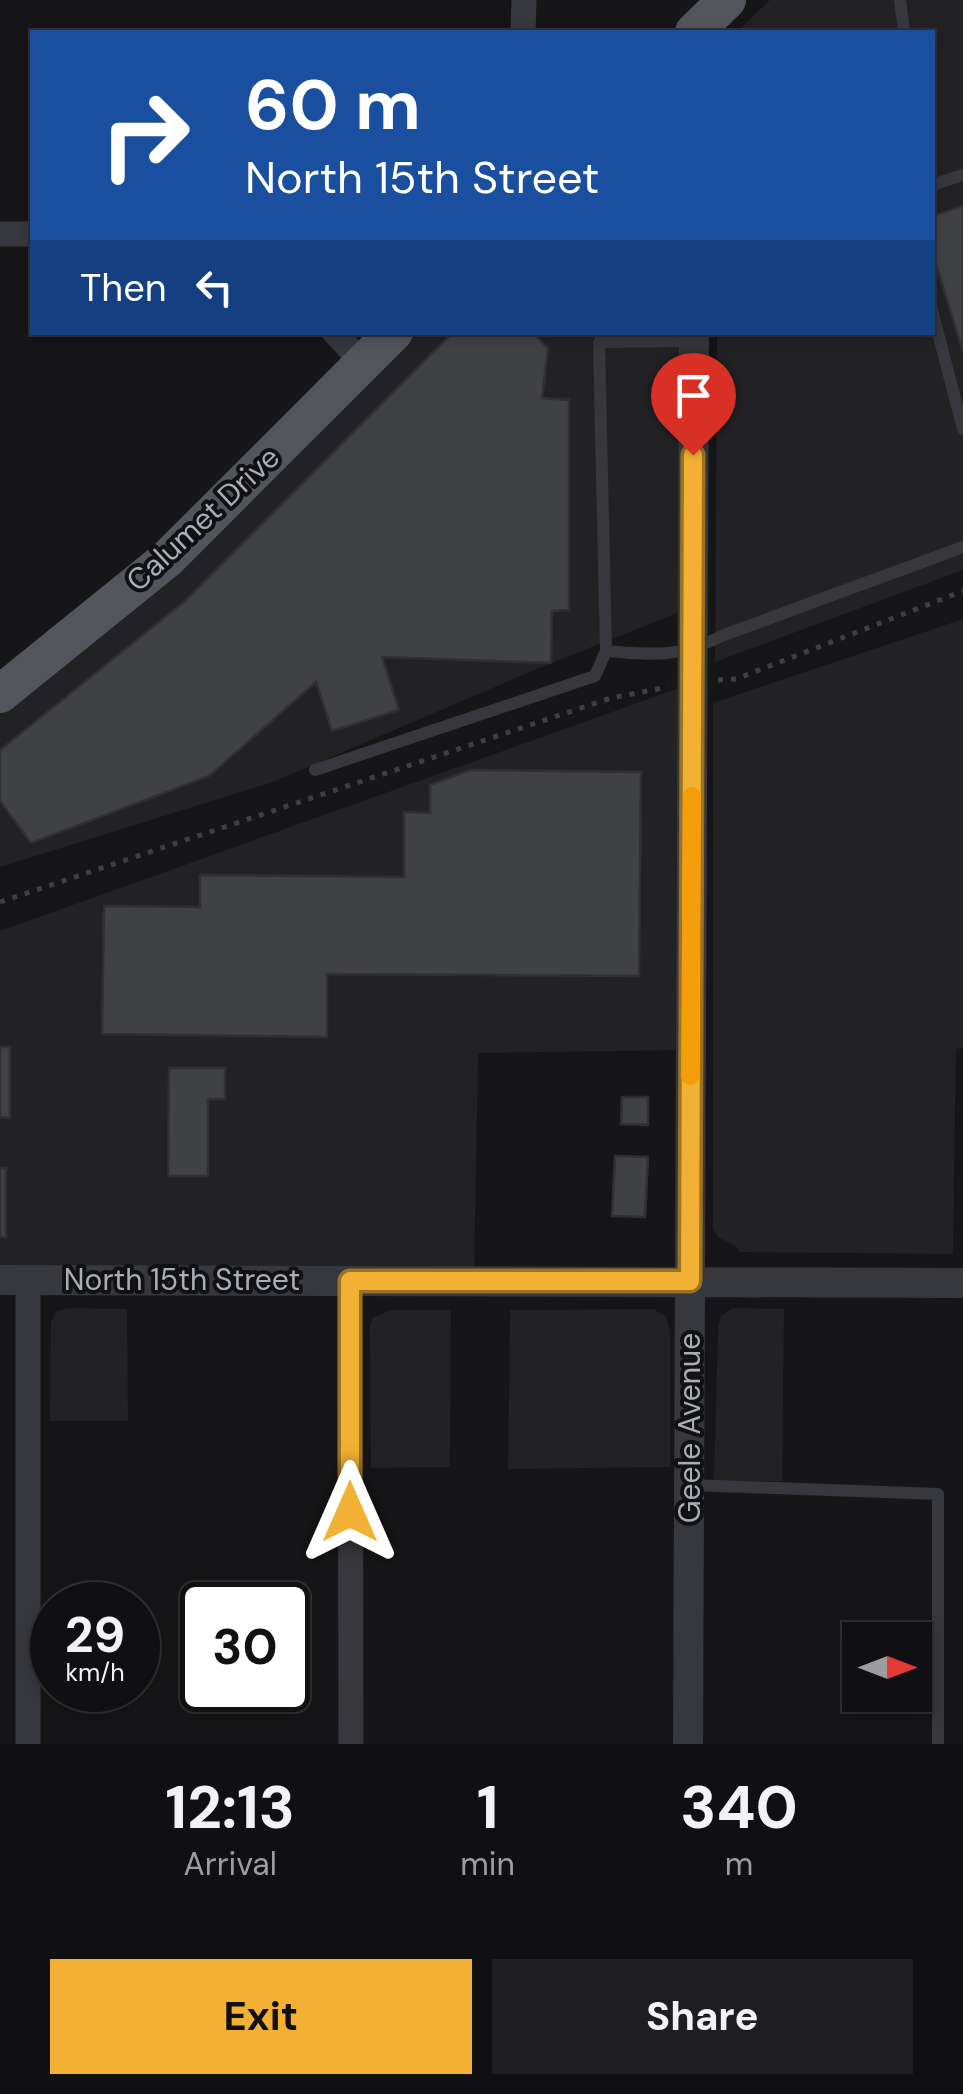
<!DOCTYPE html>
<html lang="en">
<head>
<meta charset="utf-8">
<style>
  :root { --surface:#101012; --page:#1e1e20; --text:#f1f3f6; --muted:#9c9d9f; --line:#303032; --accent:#f2b134 }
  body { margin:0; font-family:"DM Sans",sans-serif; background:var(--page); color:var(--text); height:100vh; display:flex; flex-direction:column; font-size:38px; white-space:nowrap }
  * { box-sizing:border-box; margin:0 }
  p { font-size:32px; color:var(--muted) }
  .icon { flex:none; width:55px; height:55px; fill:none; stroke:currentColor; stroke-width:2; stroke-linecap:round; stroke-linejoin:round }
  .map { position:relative; height:1744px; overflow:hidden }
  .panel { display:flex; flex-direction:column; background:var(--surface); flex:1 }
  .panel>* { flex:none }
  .banner { position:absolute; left:30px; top:30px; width:905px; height:305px; border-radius:0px; box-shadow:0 5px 15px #0003,0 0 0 2px var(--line); background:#1a4fa0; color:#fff; overflow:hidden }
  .needle { width:65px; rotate:90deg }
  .buttons { position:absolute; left:842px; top:1622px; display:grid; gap:20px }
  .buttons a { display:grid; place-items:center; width:90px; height:90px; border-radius:0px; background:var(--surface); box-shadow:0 5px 15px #0003,0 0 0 2px var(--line); font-size:50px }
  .speed { position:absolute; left:30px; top:1582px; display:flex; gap:20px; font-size:50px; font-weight:700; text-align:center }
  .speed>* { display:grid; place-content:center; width:130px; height:130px; border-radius:50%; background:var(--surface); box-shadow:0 5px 15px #0003,0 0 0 2px var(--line); line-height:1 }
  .speed small { font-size:25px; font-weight:400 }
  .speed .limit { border:5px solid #111; border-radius:15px; background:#fff; color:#111 }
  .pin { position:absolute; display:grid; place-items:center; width:85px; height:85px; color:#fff; margin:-102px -42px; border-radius:50% 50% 50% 0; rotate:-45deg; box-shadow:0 0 10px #0007 }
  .pin .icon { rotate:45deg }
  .me { position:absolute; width:110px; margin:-55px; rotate:0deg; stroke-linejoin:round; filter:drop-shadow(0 0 8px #0008) }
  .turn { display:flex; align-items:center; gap:35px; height:210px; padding:0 50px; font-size:45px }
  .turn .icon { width:130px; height:130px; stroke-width:2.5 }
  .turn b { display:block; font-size:70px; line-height:85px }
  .then { display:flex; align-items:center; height:95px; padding:0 50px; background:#0003; gap:20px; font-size:38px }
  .eta { display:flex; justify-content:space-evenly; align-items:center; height:170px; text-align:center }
  .eta b { font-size:60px; font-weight:700; line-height:70px }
  .button { display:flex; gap:20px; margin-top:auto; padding:20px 50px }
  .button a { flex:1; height:115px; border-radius:0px; background:var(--accent); color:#111; font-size:40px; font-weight:700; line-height:115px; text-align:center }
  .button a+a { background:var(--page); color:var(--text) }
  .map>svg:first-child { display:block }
  .built { fill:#222225 }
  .building { fill:#404145; stroke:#303034; stroke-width:2.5 }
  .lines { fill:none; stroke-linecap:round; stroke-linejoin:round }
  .path { stroke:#3d3f44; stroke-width:5; stroke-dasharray:5 8; stroke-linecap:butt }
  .service { stroke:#37383d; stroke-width:12 }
  .minor { stroke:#37383d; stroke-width:25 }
  .tertiary { stroke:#37383d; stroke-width:30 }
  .primary { stroke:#53555c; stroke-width:38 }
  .route-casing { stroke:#9d7322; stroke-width:25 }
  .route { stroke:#f2b134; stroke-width:18 }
  .slow { stroke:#f59e0b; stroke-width:18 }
  .labels { text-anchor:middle; stroke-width:8; stroke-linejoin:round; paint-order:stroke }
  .street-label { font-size:30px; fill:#a8adb8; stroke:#111113 }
</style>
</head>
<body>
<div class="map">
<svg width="963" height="1744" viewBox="0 0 963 1744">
  <rect width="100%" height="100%" fill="#161618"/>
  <g class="built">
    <path d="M770 0H963V570L715 662 717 333 932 332V32H737Z"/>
    <path d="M394 333H694L692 607 539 668 273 782 0 867V694Z"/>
    <path d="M963 619V1048L956 1049 953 1254 740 1252 735 1246 718 1237 713 1229V703Z"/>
    <path d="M693 683 691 1050 478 1053 474 1281 0 1280V931Z"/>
    <path d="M68 1308 127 1309 128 1421H50L51 1322 57 1311Z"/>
    <path d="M733 1308 784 1309 782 1481H714L718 1327 721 1316Z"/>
    <path d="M653 1309 666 1316 670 1333V1467L508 1469 510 1310Z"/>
    <path d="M451 1310 450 1467 371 1468 370 1325 373 1318 391 1310Z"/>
  </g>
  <g class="building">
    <path d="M963 206V352L932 252V216Z"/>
    <path d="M453 332H532L548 348 542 398 569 400V610L552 611 551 663 382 657 399 710 332 731 316 682 209 776 31 843 0 801V750L186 600Z"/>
    <path d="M470 770 641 772 639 976 327 974V1037L102 1034 104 906 200 907V875L404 877V812L430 813V785Z"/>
    <path d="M0 1047H10V1118L0 1117Z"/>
    <path d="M169 1068H225V1099H208V1176H168Z"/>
    <path d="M622 1097H648V1125L621 1124Z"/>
    <path d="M615 1156 648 1157 645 1217 612 1216Z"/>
    <rect x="0" y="1168" width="6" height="69"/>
  </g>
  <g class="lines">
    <g class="path">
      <path d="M718 680 736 679 963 591"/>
      <path d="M0 902 611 698 668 687"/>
    </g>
    <g class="service">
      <path d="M900 0 904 32"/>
      <path d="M932 185 963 175"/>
      <path d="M932 310 963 429"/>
      <path d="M694 341 599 342 606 651C656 655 678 658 724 635L963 547"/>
      <path d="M315 770 595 676 606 651"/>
      <path d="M690 1485 938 1494V1744"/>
    </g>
    <g class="minor">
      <path d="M523 32 524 0"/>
      <path d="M0 234H32"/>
      <path d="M334 332 363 363"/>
      <path d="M28 1280V1744"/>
      <path d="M350 1281 351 1744"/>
    </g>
    <g class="tertiary">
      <path d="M0 1280 963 1283"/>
      <path d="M688 1744 694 332"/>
    </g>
    <g class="primary">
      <path d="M694 32 727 0"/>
      <path d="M0 694 167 559 394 332"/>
    </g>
  </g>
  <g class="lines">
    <g class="route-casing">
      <path id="route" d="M350 1512V1281H690L693 455"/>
    </g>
    <use href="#route" class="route"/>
    <path class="slow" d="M690 1076 692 796"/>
  </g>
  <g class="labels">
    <g class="street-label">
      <text transform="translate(203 519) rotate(-43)" y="10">Calumet Drive</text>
      <text x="182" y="1290">North 15th Street</text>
      <text transform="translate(690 1428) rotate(-90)" y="10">Geele Avenue</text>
    </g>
  </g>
</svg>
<div class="buttons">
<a><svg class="needle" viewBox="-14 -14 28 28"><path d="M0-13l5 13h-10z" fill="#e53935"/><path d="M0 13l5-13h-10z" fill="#9c9d9f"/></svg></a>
</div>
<div class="speed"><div>29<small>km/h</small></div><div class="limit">30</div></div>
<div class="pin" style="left:693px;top:455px;background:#d93025"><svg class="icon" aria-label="arrive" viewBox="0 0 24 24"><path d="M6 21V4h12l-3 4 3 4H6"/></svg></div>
<svg class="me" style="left:350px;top:1512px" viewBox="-20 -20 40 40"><path d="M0-17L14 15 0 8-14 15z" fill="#f2b134" stroke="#fff" stroke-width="4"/></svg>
<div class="banner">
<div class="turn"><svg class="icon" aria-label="right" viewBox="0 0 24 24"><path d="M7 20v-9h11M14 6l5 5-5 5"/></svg><div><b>60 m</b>North 15th Street</div></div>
<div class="then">Then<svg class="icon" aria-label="left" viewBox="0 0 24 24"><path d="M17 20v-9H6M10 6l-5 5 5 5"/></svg></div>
</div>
</div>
<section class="panel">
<div class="eta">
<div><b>12:13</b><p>Arrival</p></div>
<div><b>1</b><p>min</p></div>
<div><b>340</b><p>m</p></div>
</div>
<div class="button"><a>Exit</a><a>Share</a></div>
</section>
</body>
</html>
